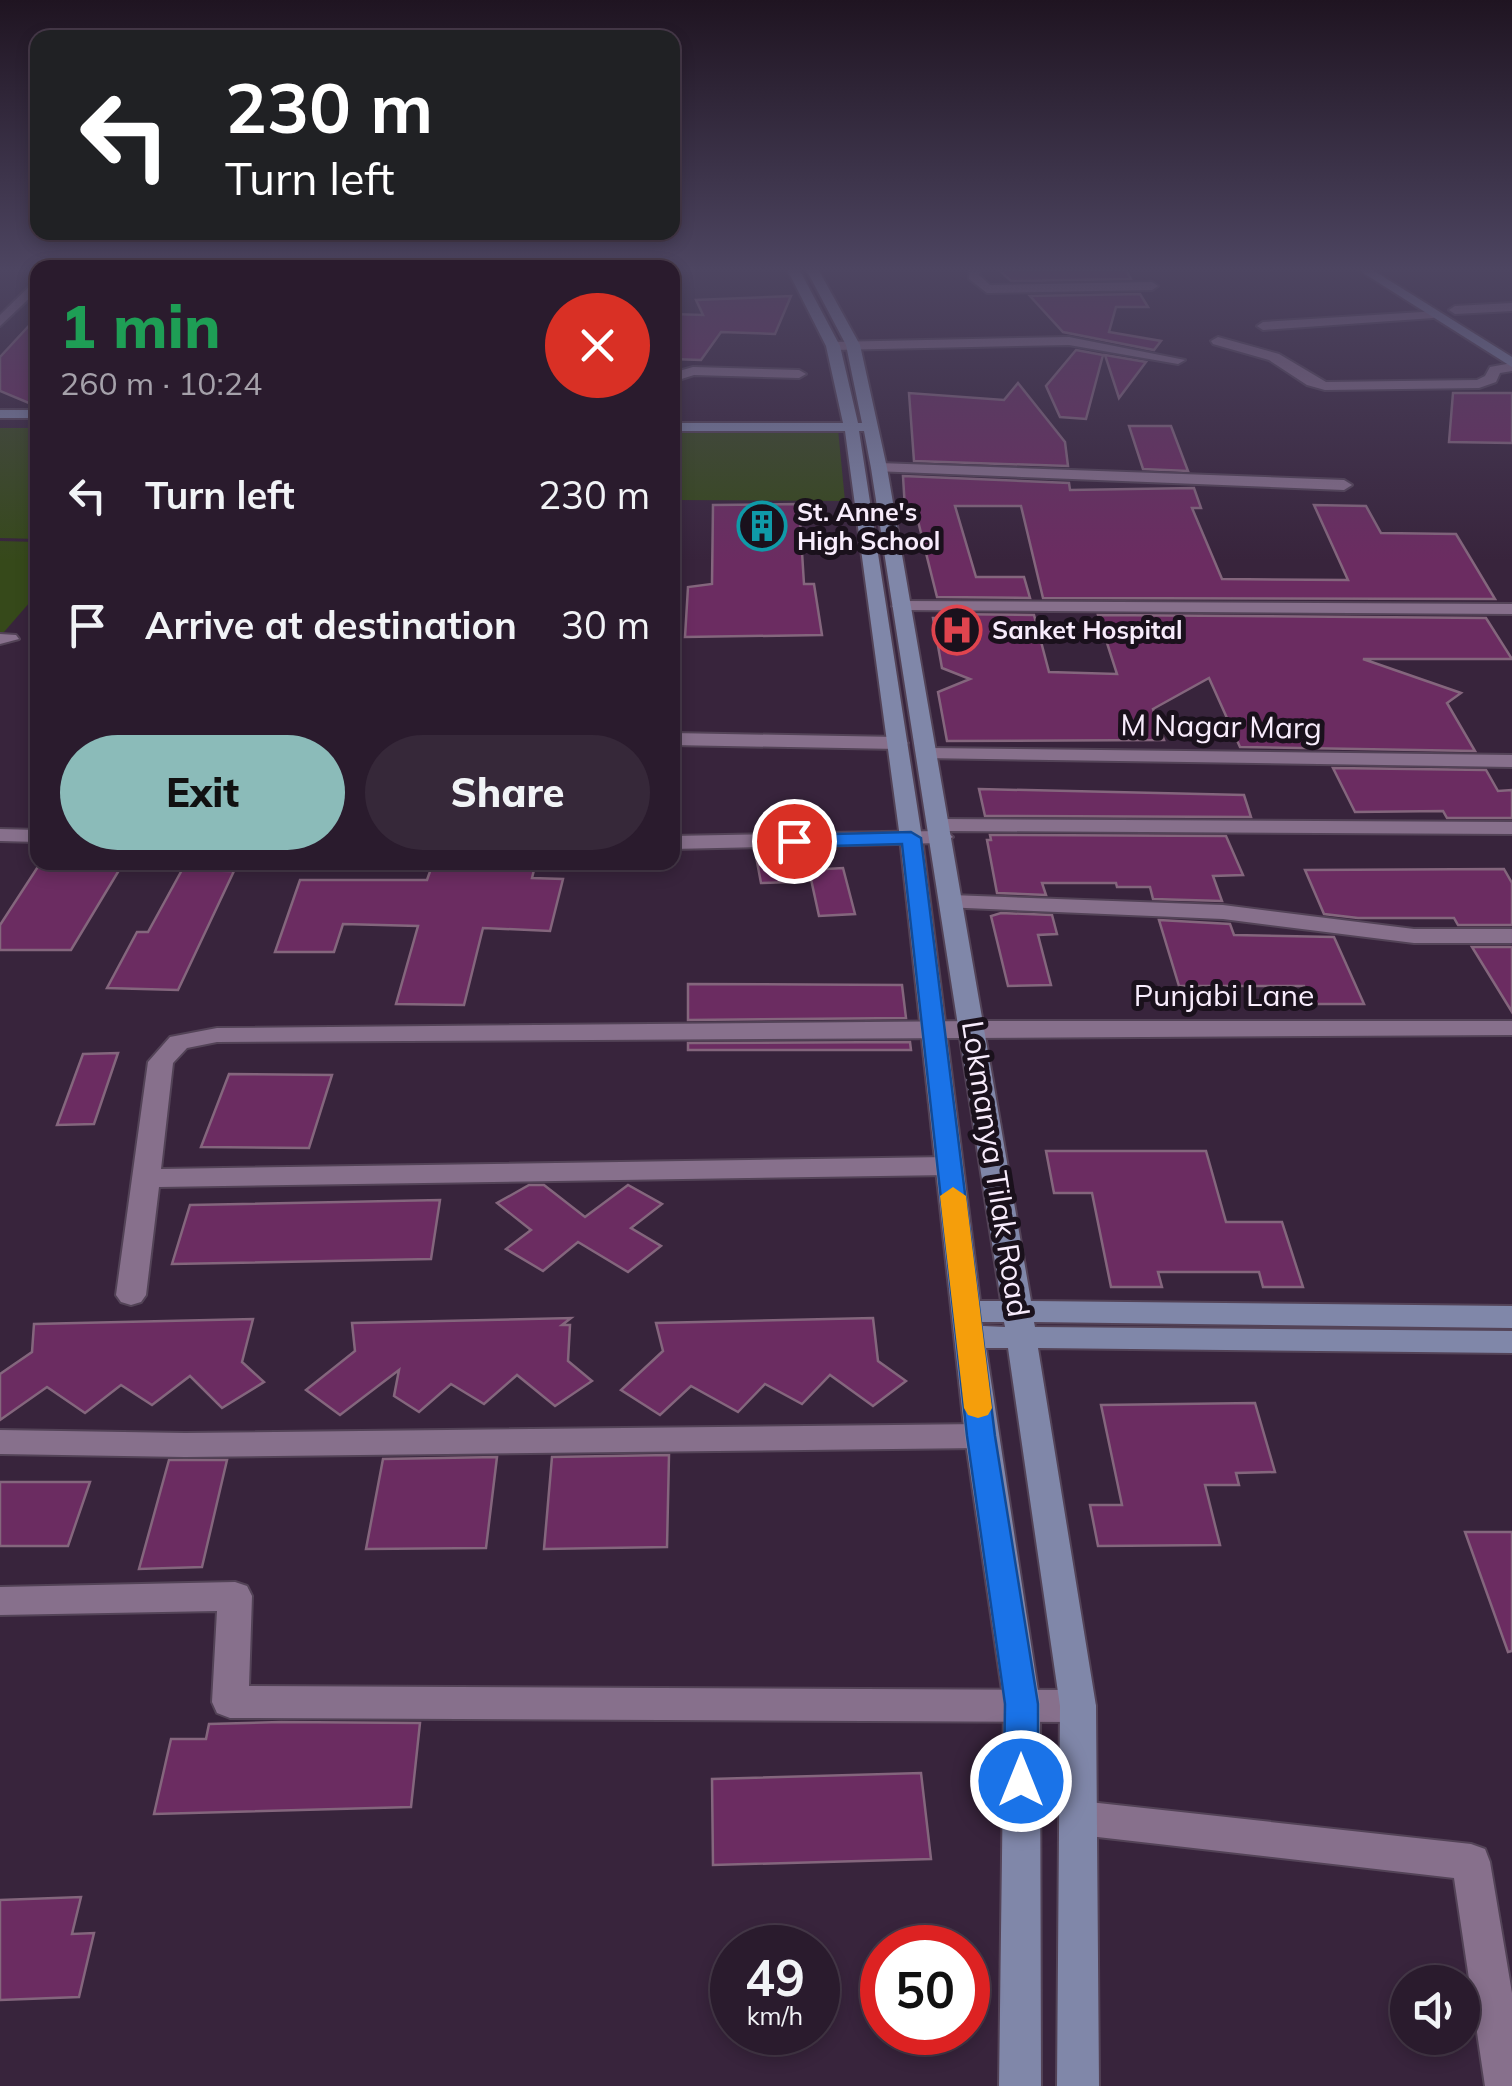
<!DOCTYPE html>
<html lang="en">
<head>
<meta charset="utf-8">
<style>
  :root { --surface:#2a1b2d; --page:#362839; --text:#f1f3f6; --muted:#a5a1aa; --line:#463949; --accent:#8bbbb9 }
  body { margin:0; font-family:Mulish,sans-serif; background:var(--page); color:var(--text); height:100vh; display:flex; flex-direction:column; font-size:38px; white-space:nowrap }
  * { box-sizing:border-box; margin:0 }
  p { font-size:32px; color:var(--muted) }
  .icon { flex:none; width:55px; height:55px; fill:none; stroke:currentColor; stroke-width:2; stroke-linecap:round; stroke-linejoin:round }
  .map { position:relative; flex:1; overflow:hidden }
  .details { position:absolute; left:30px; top:260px; width:650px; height:610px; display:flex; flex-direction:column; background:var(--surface); border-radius:20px; box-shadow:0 5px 15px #0003,0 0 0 2px var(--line) }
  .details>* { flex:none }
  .guide { position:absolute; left:30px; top:30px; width:650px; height:210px; border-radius:20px; box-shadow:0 5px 15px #0003,0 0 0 2px var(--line); background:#202124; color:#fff; overflow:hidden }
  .buttons { position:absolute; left:1390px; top:1965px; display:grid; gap:20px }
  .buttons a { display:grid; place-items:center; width:90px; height:90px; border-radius:50%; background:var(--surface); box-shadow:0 5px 15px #0003,0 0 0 2px var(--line); font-size:50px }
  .speed { position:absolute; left:710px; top:1925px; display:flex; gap:20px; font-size:50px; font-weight:700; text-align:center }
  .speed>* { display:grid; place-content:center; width:130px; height:130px; border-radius:50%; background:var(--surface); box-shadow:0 5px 15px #0003,0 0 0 2px var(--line); line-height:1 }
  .speed small { font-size:25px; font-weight:400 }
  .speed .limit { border:15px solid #d22; background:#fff; color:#111 }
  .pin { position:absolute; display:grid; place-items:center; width:85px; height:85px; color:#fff; margin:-42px; border:5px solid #fff; border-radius:50%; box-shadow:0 2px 10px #0007 }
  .me { position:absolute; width:110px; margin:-55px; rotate:0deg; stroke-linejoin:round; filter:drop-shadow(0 0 8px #0008) }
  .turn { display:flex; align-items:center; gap:35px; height:210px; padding:0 30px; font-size:45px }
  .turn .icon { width:130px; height:130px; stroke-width:2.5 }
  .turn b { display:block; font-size:70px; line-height:85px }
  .round { display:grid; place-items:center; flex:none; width:105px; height:105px; border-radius:52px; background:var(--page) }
  .head { display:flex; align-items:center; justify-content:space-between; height:170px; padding:0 30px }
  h1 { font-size:60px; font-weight:800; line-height:75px; color:#1e9e55 }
  .action { display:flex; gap:20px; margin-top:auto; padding:20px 30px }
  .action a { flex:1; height:115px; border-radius:60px; background:var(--accent); color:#111; font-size:40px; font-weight:800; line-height:115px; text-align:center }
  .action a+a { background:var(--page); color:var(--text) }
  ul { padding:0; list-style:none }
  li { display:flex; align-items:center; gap:30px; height:130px; padding:0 30px }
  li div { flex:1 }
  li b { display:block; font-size:38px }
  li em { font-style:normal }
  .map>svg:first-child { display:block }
  .green { fill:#36491a }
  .building { fill:#6b2c61; stroke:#84667d; stroke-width:2.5 }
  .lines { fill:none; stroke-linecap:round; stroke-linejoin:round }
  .street-casing { stroke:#534357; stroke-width:4 }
  .secondary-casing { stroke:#534357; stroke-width:4 }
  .street { fill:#87708c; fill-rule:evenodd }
  .secondary { fill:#8087a9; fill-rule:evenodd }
  .route { fill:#1a73e8; stroke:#114b97; stroke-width:2.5 }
  .slow { fill:#f59e0b }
  .labels { text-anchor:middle; stroke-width:10; stroke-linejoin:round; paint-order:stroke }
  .far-poi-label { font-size:25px; font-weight:bold; fill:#f8ecfc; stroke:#1a111c; text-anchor:start }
  .street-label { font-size:30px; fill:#f8ecfc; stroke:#1a111c }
</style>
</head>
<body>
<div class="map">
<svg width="1512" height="2086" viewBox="0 0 1512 2086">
  <rect width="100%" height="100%" fill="#38243c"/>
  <g class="green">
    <path d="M0 428H37V539L0 538Z"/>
    <path d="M673 429H838L845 501 673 500Z"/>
    <path d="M0 541 38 542 37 594 4 632H0Z"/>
  </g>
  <g class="building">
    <path d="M1126 270 1131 279 1011 281 1000 271Z"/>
    <path d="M1140 294 1148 307H1116L1109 332 1161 341 1154 350 1063 332 1030 296Z"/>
    <path d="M791 296 775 334 721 332 701 360 672 359V314L703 315 696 300Z"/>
    <path d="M38 316V406H36L0 391V357Z"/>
    <path d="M1076 350 1103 355 1086 419 1060 417 1046 386Z"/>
    <path d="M1105 355 1146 362 1119 398Z"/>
    <path d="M1018 383 1065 442 1068 466 914 461 909 393 1004 400Z"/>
    <path d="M1453 393H1512V443L1449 442Z"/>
    <path d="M1129 426H1171L1188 471 1143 469Z"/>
    <path d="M903 476 1069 483 1070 490 1194 488 1201 508H1192L1222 579 1348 580 1314 505 1366 506 1381 533 1456 534 1495 599 1043 598 1021 506H955L976 577H1024L1030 598 937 597 915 509H905Z"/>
    <path d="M799 504 804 584H814L822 635 685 637 688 587 712 584 713 505Z"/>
    <path d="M941 614 1034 615 1049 672 1117 674 1098 615 1486 618 1512 659H1363L1461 693 1447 703 1475 751 1240 747 1209 678 1153 709 1164 740 947 741 938 692 970 679 942 668 933 618H942Z"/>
    <path d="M1333 768 1486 770 1498 791 1512 790V818H1447L1443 811 1355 812Z"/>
    <path d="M979 789 1244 795 1251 817 985 816Z"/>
    <path d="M990 835 1226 836 1243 875 1213 876 1222 901 1153 899 1150 887H1117L1116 883H1042L1046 895 997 893 987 840H991Z"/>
    <path d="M785 850 791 882 761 883 755 851Z"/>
    <path d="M41 862H124L71 950H0V925Z"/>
    <path d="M433 863 535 866 532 878 563 879 550 931 483 928 464 1005 396 1004 418 926 343 924 334 952H275L300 880H427Z"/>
    <path d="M843 868 855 914 819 916 809 870Z"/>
    <path d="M1504 869 1512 883V925H1458L1454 918H1358L1324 914 1305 870Z"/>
    <path d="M182 870 234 871 178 990 107 988 137 932H148Z"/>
    <path d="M1001 913 1052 915 1057 934 1038 935 1051 985 1008 986 991 916Z"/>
    <path d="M1159 920 1230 924 1234 935 1334 937 1364 1004H1311L1304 986H1179Z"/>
    <path d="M1472 947H1512V1012Z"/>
    <path d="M688 984 902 985 906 1018 688 1020Z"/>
    <path d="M910 1042 911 1050H688V1043Z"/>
    <path d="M118 1053 94 1124 57 1125 83 1054Z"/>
    <path d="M229 1074 332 1075 309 1148 201 1147Z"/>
    <path d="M1046 1151H1206L1226 1222H1282L1303 1287H1263L1259 1272H1158L1162 1287H1111L1092 1193H1054Z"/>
    <path d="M529 1185H544L585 1217 628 1185 662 1204 631 1228 661 1246 628 1272 578 1242 543 1271 506 1249 531 1230 497 1203Z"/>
    <path d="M440 1200 431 1259 172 1264 190 1205Z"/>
    <path d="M571 1318 562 1325H570L568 1361 592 1381 555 1406 517 1375 484 1404 451 1384 419 1412 394 1396 399 1370 340 1415 306 1390 355 1351 352 1323Z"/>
    <path d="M873 1318 878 1361 906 1381 873 1406 830 1375 802 1404 765 1384 738 1412 691 1386 660 1415 621 1390 663 1351 656 1323Z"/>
    <path d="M253 1319 242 1362 264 1382 222 1408 190 1376 152 1405 121 1385 85 1413 47 1387 0 1420V1374L32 1352 34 1324Z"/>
    <path d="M1255 1403 1275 1472 1236 1473 1239 1485H1205L1220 1545 1098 1546 1090 1505H1122L1101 1405Z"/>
    <path d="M669 1455 667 1547 544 1549 552 1457Z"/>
    <path d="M497 1457 486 1548 366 1549 383 1459Z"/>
    <path d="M169 1460H227L202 1567 139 1569Z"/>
    <path d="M0 1482H90L68 1546H0Z"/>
    <path d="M1465 1532H1512V1651L1508 1652Z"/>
    <path d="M281 1722 420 1723 411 1807 154 1814 171 1739H206L209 1724Z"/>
    <path d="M921 1773 931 1859 713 1865 712 1779Z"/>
    <path d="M81 1897 72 1934 94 1933 79 1997 0 2000V1900Z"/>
  </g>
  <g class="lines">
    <g class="street-casing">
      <g id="street">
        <path d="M969 269H981L979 275 990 285 1152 282 1158 286 1152 290 987 293 969 279Z"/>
        <path d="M38 278V290L0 326V315Z"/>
        <path d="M1512 303V311L1455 314 1449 310 1455 306Z"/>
        <path d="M1438 311 1439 314 1433 318 1263 330 1257 326 1263 322Z"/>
        <path d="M1069 337 1185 360 1178 364 1069 345 833 350 826 346 833 342Z"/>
        <path d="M1218 337 1279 354 1326 382 1477 380 1485 376 1490 367 1512 363V371L1500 373 1496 382 1479 388 1325 390 1307 385 1269 360 1213 344 1211 341Z"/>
        <path d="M693 367 799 370 806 374 799 378 694 375 672 382V373Z"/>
        <path d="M879 463 1344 480 1352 485 1344 490 874 471 871 468Z"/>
        <path d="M901 601 1512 604V614L895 610 892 606Z"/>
        <path d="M0 634 16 635 19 639 0 644Z"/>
        <path d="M672 733 898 737 908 743 898 749 672 745Z"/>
        <path d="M929 748 1512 755V767L922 758 919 754Z"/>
        <path d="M940 819 1512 822V834L946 831 953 837 942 843 672 849V836L937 831 929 825Z"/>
        <path d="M0 829 38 830V842L0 841Z"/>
        <path d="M951 895 1223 905 1414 929H1512V943H1414L1223 919 943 907 940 902 943 897Z"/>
        <path d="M974 1021H1512V1035L217 1042 187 1048 173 1063 161 1169 949 1157 959 1160 963 1166 959 1172 949 1175 159 1187 146 1295 141 1302 131 1305 121 1302 116 1295 148 1062 170 1037 217 1028Z"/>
        <path d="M981 1424 992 1428 997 1436 992 1444 981 1448 185 1457 0 1454V1430L185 1433Z"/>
        <path d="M235 1582 247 1586 252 1596 249 1686 1078 1690 1091 1695 1096 1706 1091 1717 1078 1722 230 1718 217 1713 212 1702 217 1611 0 1615V1587Z"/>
        <path d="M1080 1801 1471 1844 1485 1849 1490 1862 1512 1993V2086H1485L1454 1878 1080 1835 1067 1830 1061 1818 1067 1806Z"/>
      </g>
    </g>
    <g class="secondary-casing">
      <g id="secondary">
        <path d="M787 269H799L840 346 858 423H862L846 345 806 269H818L860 345 887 468 1031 1301 1512 1306V1328L1034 1322 1035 1327 1512 1331V1353L1038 1348 1096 1706 1099 2086H1057L1060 1706 1008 1348H986L1040 1704 1041 2086H999L1004 1704 965 1436 900 838 845 431H672V423H843L826 346ZM859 431H864L871 468 1001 1301H980L922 838ZM982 1322H1004L1005 1327 983 1326Z"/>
        <path d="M1357 269H1371L1512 357V367Z"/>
        <rect x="0" y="410" width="38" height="8"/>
      </g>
    </g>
    <use href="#street" class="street"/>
    <use href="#secondary" class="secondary"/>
  </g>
  <linearGradient id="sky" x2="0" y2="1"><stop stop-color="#1f1421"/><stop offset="0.48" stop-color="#4d4561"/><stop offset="1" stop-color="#4d4561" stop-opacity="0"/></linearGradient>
  <rect width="1512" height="561" fill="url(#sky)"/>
  <path class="route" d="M911 832 921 838 995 1436 1038 1704V1781L1033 1792 1021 1796 1009 1792 1004 1781 1005 1704 967 1436 902 844 794 847 784 841 794 835Z"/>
  <path class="slow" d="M953 1187 966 1196 992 1408 988 1415 978 1418 968 1415 964 1408 940 1196Z"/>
  <defs>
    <g id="building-ring" transform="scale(2.5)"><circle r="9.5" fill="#1a111c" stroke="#0f9aa8" stroke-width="1.5"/><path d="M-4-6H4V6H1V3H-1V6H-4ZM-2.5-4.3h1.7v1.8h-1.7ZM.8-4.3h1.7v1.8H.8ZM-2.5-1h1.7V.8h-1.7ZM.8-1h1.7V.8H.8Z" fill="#0f9aa8"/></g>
    <g id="hospital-ring" transform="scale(2.5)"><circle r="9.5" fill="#1a111c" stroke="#e0444e" stroke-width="1.5"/><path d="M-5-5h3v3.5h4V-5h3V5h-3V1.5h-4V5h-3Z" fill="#e0444e"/></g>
  </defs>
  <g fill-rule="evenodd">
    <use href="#building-ring" x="762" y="526"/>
    <use href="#hospital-ring" x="957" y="630"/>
  </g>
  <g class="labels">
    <g class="far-poi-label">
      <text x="797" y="521">St. Anne's<tspan x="797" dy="29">High School</tspan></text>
      <text x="992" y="639">Sanket Hospital</text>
    </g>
    <g class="street-label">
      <text transform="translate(1221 727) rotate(1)" y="10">M Nagar Marg</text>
      <text x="1224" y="1006">Punjabi Lane</text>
      <text transform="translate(995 1169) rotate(81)" y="10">Lokmanya Tilak Road</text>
    </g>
  </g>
</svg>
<div class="buttons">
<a><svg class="icon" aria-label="sound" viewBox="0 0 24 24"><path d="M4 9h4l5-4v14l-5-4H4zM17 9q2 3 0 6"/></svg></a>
</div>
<div class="speed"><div>49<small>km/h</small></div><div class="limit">50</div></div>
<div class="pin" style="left:794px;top:841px;background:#d93025"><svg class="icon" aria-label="arrive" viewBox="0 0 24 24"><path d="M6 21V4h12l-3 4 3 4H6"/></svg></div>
<svg class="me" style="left:1021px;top:1781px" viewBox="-20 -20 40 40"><circle r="17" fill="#1a73e8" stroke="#fff" stroke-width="3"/><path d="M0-11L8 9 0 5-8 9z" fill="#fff"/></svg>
<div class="guide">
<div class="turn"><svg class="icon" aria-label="left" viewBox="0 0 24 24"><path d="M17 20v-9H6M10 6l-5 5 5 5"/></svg><div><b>230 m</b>Turn left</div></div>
</div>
<section class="details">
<div class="head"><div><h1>1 min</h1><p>260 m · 10:24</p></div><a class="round" style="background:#d93025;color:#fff"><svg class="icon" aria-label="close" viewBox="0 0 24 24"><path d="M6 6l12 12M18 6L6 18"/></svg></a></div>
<ul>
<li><svg class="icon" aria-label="left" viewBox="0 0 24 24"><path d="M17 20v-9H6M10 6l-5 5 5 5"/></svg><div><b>Turn left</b></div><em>230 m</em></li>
<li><svg class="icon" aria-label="arrive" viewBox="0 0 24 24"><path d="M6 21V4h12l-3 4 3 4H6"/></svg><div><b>Arrive at destination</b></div><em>30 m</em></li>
</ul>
<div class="action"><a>Exit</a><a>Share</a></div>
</section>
</div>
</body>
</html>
